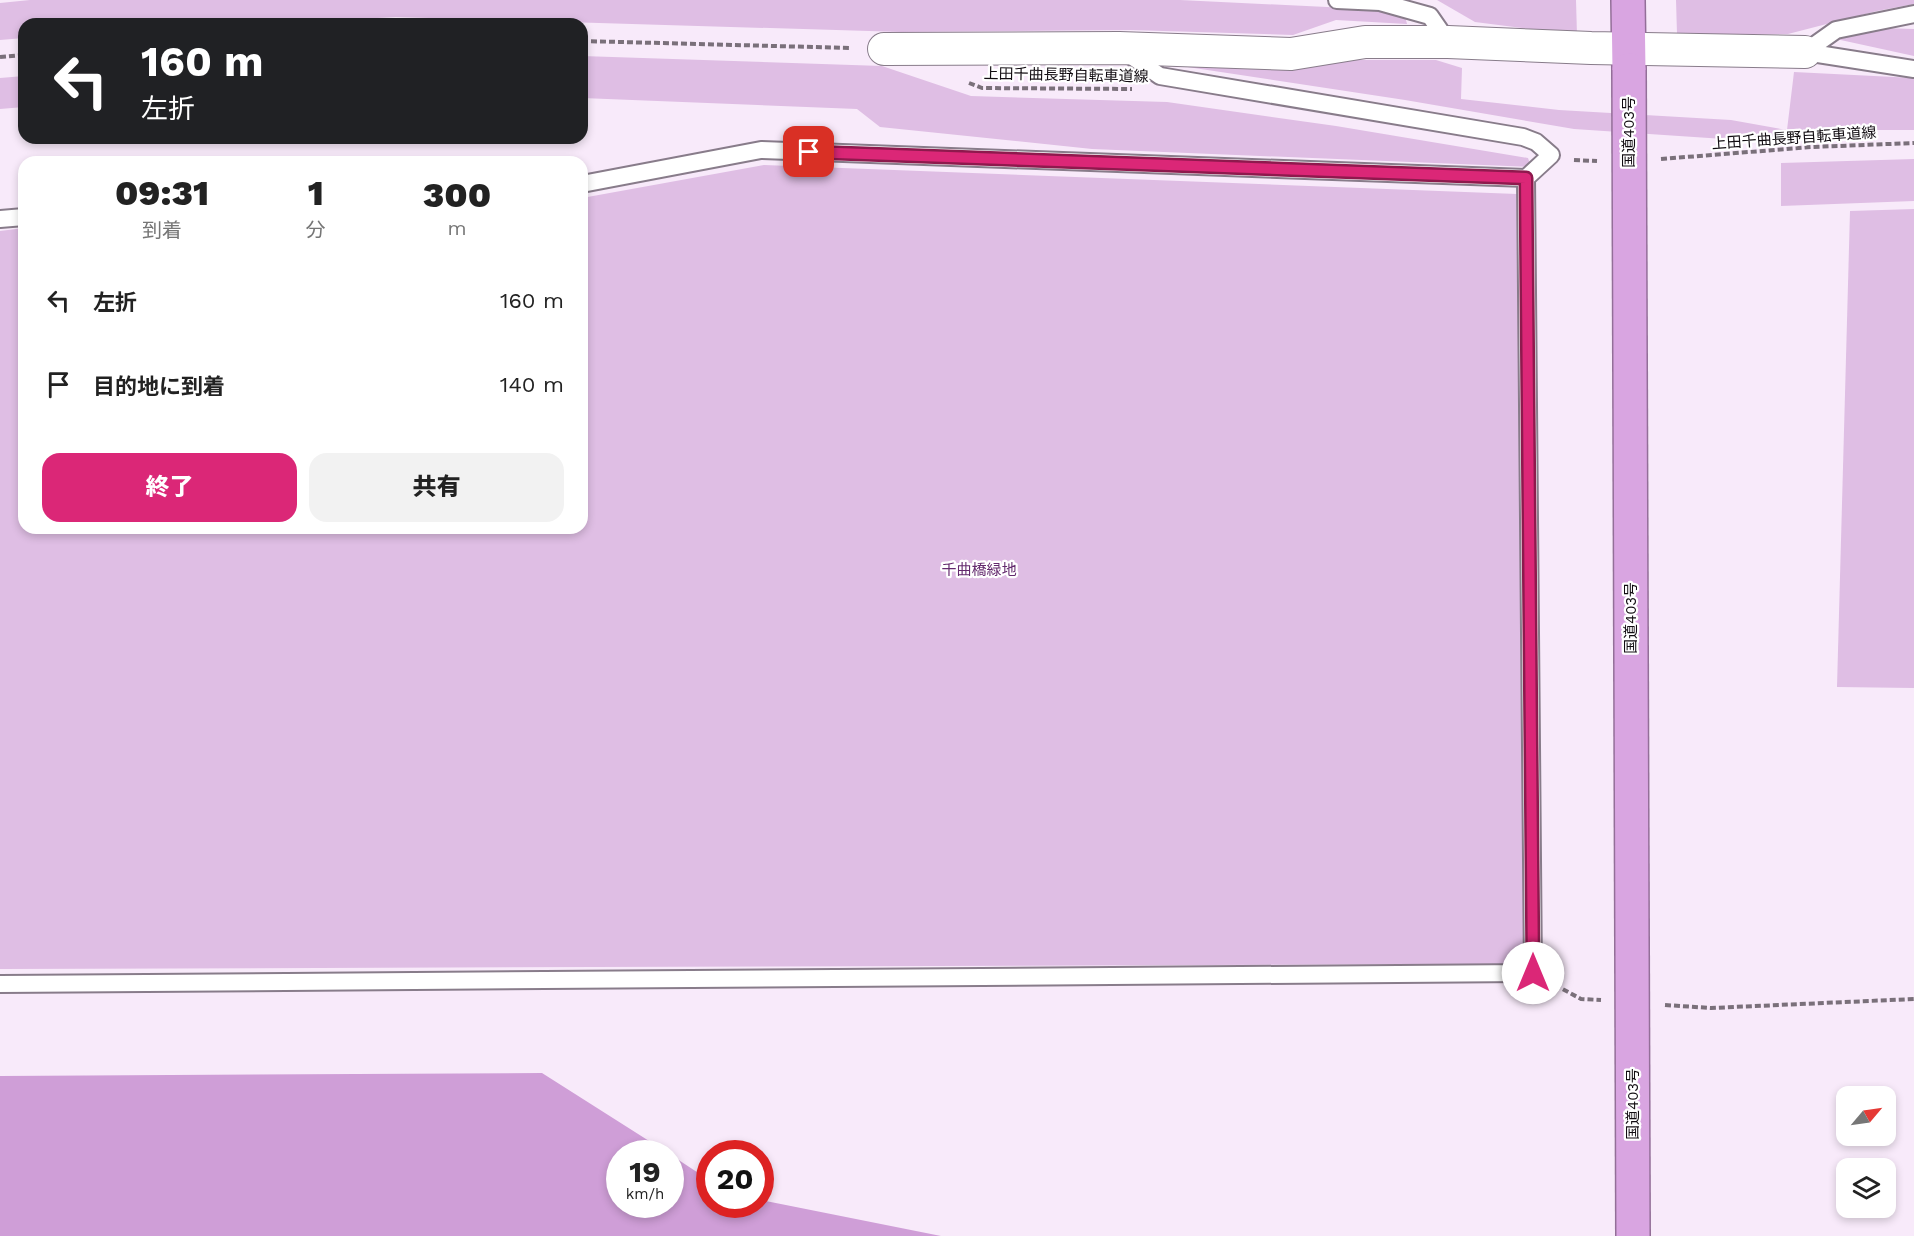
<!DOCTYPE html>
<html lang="ja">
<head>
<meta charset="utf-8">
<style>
  :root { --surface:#fff; --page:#f2f2f2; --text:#222; --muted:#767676; --accent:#db2777 }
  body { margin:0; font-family:"Work Sans","Noto Sans JP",sans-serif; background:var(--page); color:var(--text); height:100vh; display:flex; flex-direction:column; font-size:22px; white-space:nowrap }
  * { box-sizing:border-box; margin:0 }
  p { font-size:20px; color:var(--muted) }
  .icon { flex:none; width:33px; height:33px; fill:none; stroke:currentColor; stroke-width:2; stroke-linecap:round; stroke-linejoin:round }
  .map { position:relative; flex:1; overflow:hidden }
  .sheet { position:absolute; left:18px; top:156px; width:570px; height:378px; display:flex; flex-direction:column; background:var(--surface); border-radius:18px; box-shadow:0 3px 9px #0003 }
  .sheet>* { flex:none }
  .hud { position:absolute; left:18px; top:18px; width:570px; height:126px; border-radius:18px; box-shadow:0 3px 9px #0003; background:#202124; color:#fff; overflow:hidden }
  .needle { width:39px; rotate:61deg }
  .fabs { position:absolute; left:1836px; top:1086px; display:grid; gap:12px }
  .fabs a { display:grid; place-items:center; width:60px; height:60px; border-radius:12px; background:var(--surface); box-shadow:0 3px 9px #0003; font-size:30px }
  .speed { position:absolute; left:606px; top:1140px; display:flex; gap:12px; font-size:30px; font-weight:700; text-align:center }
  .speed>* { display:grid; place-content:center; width:78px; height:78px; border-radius:50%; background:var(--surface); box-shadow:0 3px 9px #0003; line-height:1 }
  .speed small { font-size:15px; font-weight:400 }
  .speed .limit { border:9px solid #d22; background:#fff; color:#111 }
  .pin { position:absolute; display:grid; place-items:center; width:51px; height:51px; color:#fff; margin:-26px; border-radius:12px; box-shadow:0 3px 9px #0006 }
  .me { position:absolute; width:66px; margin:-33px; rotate:0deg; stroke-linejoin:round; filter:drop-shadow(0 0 4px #0008) }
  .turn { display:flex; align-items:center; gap:21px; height:126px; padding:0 24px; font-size:27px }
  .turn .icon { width:78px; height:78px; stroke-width:2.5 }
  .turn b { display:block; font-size:42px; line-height:51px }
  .eta { display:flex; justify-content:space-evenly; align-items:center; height:102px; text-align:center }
  .eta b { font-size:36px; font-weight:800; line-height:42px }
  .primary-button { display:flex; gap:12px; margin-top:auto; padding:12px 24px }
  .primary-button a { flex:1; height:69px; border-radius:18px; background:var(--accent); color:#fff; font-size:24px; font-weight:800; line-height:69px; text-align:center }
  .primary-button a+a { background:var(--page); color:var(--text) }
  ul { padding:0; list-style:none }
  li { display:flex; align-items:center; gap:18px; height:84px; padding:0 24px }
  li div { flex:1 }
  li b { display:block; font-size:22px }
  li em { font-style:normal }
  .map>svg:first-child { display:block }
  .green { fill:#dfbee4 }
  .water { fill:#cf9ed7 }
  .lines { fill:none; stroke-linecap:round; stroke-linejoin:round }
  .lane-casing { stroke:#887c8a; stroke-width:20 }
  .street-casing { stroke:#887c8a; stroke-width:34 }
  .highway-casing { stroke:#936f98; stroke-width:36 }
  .path { stroke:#7a707a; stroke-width:4; stroke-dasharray:6 3; stroke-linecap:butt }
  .lane { stroke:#fff; stroke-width:16 }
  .street { stroke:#fff; stroke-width:32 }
  .highway { stroke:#d9a5e1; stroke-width:33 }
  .highway-bridge-casing { stroke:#936f98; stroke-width:36; stroke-linecap:butt }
  .highway-bridge { stroke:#d9a5e1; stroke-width:33 }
  .route-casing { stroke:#8e194d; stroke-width:15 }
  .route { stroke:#db2777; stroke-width:10 }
  .labels { text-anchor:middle; stroke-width:4.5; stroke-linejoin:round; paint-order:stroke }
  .street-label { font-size:15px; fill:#110c11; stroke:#fff }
  .park-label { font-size:15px; fill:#642a6e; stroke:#fff }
</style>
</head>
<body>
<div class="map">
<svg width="1914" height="1236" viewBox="0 0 1914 1236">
  <rect width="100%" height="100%" fill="#f8eafa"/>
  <g class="green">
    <path d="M30 0H1180L1389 10 1405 16 1407 24 1336 20 1293 35 1130 30 902 32 396 17 266 24H24V38L0 40V3Z"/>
    <path d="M1437 0H1576L1577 35 1475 22Z"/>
    <path d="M1676 0H1914V4L1877 11 1788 34H1677Z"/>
    <path d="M1883 28 1914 29V56L1836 39Z"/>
    <path d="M582 56 882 66 971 96 1167 102 1336 126 1528 158 1531 167 1092 149 880 127 857 109 582 98Z"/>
    <path d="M1356 60H1436L1462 68 1461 99 1559 110 1731 120 1787 130 1794 72 1914 78V130H1788L1792 139 1739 140 1574 129 1405 100 1181 66Z"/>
    <path d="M24 76V107L0 109V78Z"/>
    <path d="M1914 159V201L1781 206V163Z"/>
    <path d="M764 165 1517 194 1524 964 0 969V231L24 228V528H582V198Z"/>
    <path d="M1914 209V688L1837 687 1850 211Z"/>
  </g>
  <path class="water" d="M542 1073 668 1153 620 1154V1204H670L671 1155 709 1180 710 1204H760L761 1200 941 1236H0V1076Z"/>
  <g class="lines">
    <g class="lane-casing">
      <g id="lane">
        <path d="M1337 0 1380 2 1430 16 1448 42"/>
        <path d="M1805 52 1836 30 1914 14"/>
        <path d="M1805 52 1914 69"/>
        <path d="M582 184 761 150 1526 178"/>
        <path d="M0 219 24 217"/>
        <path d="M0 984 1533 973 1526 178 1551 155 1536 142 1523 137 1160 76 1127 53"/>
      </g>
    </g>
    <g class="street-casing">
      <path id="street" d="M884 49 1119 48 1291 54 1365 42H1448L1591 48 1805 52"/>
    </g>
    <g class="highway-casing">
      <path id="highway" d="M1628 0 1629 70"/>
    </g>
    <g class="path">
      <path d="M582 41 851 48"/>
      <path d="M0 57 24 55"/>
      <path d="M969 83 982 88 1132 89"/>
      <path d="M1661 159 1812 147 1914 143"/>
      <path d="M1574 160 1597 161"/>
      <path d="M1555 985 1581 999 1601 1000"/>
      <path d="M1665 1005 1711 1008 1914 999"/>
    </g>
    <use href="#lane" class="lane"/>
    <use href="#street" class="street"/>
    <use href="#highway" class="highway"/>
    <g class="highway-bridge-casing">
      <path id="highway-bridge" d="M1629 70 1633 1236"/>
    </g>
    <use href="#highway-bridge" class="highway-bridge"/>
  </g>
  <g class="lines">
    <g class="route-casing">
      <path id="route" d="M809 152 1526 178 1533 973"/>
    </g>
    <use href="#route" class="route"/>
  </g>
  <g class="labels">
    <g class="street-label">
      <text transform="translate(1066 75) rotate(1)" y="5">上田千曲長野自転車道線</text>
      <text transform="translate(1629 132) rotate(-90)" y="5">国道403号</text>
      <text transform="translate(1794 138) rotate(-4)" y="5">上田千曲長野自転車道線</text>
      <text transform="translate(1631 618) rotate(-90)" y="5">国道403号</text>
      <text transform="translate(1633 1104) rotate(-90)" y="5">国道403号</text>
    </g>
    <g class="park-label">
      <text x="979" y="575">千曲橋緑地</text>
    </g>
  </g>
</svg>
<div class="fabs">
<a><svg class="needle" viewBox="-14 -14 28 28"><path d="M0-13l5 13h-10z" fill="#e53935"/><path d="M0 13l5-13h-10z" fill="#767676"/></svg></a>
<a><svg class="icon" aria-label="layers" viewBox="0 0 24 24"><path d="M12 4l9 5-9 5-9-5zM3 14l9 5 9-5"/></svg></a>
</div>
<div class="speed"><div>19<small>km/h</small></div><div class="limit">20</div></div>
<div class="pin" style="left:809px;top:152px;background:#d93025"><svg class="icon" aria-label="arrive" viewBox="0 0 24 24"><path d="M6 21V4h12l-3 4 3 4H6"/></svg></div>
<svg class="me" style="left:1533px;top:973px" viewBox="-20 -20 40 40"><circle r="19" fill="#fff"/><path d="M0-13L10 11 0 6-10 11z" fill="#db2777"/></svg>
<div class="hud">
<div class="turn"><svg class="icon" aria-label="left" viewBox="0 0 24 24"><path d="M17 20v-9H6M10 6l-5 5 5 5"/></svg><div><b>160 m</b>左折</div></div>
</div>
<section class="sheet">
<div class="eta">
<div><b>09:31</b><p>到着</p></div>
<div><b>1</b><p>分</p></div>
<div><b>300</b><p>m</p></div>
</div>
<ul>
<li><svg class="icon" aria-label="left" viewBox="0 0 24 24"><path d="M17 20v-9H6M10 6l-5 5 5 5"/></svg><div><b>左折</b></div><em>160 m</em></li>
<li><svg class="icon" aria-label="arrive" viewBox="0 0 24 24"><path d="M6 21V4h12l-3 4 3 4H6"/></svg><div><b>目的地に到着</b></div><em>140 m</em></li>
</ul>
<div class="primary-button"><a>終了</a><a>共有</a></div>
</section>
</div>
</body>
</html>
